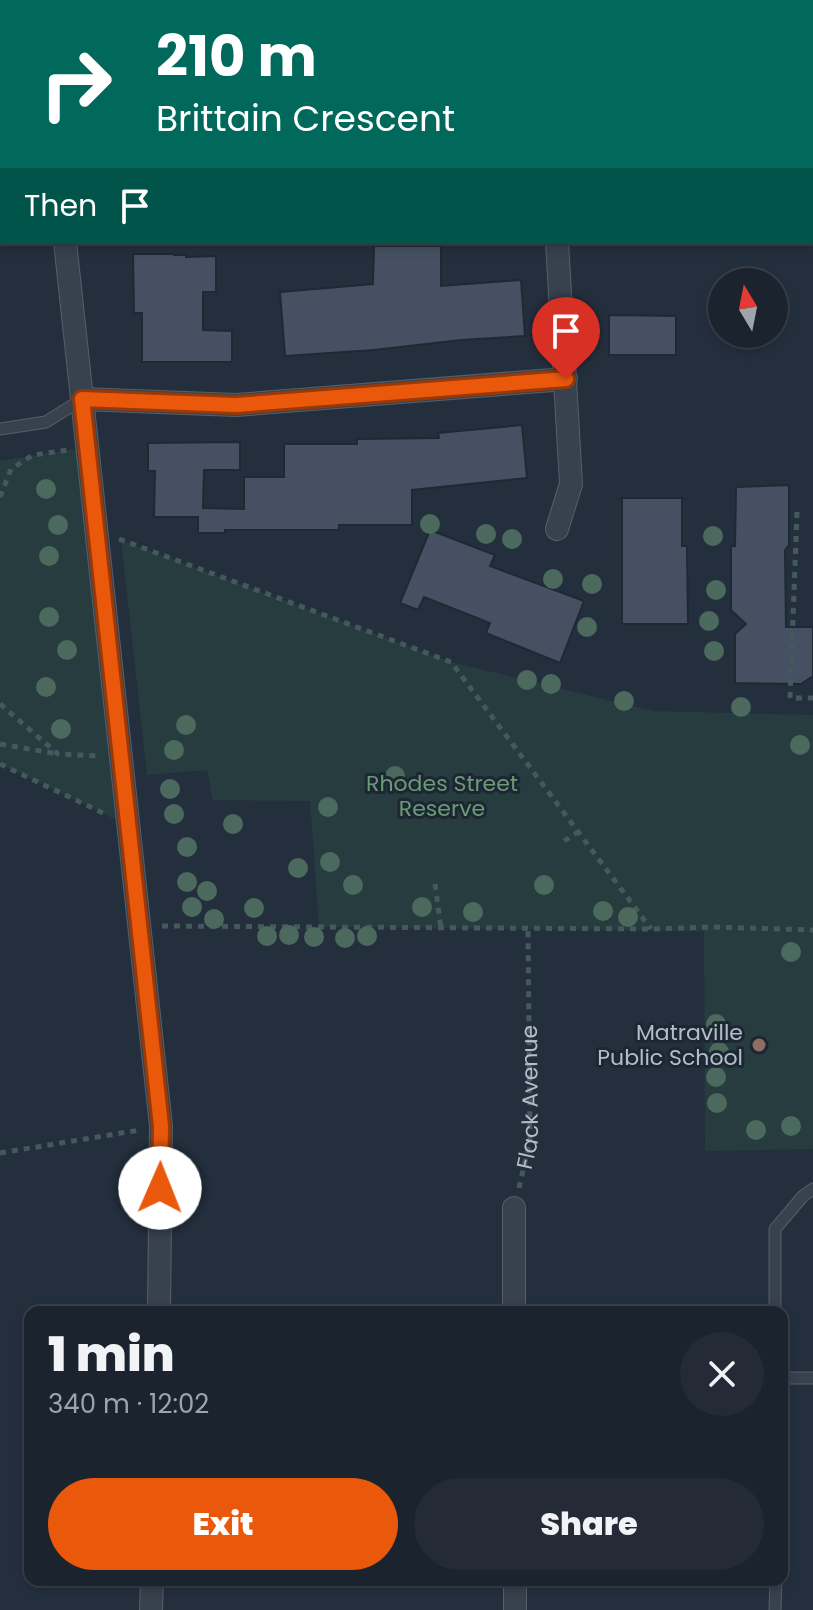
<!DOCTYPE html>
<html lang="en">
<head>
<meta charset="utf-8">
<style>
  :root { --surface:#1b232e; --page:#242b36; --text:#f1f3f6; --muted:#a0a4aa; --line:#39404a; --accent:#ea580c }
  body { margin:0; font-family:Poppins,sans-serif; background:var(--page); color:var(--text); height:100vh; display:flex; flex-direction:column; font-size:30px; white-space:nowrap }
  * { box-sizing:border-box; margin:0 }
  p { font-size:26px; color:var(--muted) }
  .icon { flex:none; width:44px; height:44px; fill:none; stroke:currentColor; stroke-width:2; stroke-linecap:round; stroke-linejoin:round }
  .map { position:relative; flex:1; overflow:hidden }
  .panel { position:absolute; left:24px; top:1306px; width:764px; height:280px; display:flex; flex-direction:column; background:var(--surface); border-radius:16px; box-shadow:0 4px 12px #0003,0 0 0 2px var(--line) }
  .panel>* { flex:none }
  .banner { position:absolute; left:0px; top:0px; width:814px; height:244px; box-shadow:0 4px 12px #0003,0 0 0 2px var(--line); background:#00695c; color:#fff; overflow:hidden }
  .needle { width:52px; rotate:350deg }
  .buttons { position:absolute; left:708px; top:268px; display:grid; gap:16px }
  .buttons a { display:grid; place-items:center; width:80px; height:80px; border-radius:50%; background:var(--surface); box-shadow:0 4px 12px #0003,0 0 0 2px var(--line); font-size:40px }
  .pin { position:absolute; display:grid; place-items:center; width:68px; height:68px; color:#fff; margin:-82px -34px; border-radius:50% 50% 50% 0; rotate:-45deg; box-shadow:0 0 8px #0007 }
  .pin .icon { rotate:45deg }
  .me { position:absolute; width:88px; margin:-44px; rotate:1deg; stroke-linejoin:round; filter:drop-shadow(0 0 6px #0008) }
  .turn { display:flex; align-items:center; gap:28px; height:168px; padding:0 24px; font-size:36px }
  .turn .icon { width:104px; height:104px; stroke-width:2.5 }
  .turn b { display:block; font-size:56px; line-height:68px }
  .then { display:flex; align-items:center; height:76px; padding:0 24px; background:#0003; gap:16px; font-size:30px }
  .round { display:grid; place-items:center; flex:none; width:84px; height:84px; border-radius:42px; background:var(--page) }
  .overview { display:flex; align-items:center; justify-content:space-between; height:136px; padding:0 24px }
  h1 { font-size:48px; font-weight:800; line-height:60px }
  .button { display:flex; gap:16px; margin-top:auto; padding:16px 24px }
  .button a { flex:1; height:92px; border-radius:48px; background:var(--accent); color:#fff; font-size:32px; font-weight:800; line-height:92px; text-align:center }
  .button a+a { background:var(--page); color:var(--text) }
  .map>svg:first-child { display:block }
  .green { fill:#263c3f }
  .building { fill:#455162; stroke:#1f2835; stroke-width:2 }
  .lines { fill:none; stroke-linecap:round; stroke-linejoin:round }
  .service-casing { stroke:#565f6c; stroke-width:13 }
  .minor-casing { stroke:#565f6c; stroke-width:24 }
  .path { stroke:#44595c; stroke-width:5; stroke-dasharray:6 6; stroke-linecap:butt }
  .service { stroke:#38414e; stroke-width:11 }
  .minor { stroke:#38414e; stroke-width:22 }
  .tree { fill:#4b6a5d }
  .route-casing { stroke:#983908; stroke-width:20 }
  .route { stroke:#ea580c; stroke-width:14 }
  .education-dot { fill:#8d6e63; stroke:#1d2633; stroke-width:3 }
  .labels { text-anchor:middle; stroke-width:6; stroke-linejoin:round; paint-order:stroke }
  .park-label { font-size:22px; fill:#6b9a76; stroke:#1d2633 }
  .poi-label { font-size:22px; fill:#b4bcc9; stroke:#1d2633; text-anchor:end }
  .street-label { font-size:22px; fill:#b4bcc9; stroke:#1d2633 }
</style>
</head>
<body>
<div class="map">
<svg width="813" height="1610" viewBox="0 0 813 1610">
  <rect width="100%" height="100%" fill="#242f3e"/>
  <g class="green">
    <path d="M86 447 127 825 0 764V461Z"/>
    <path d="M121 540 451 662 653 711 813 715V1149L705 1151 704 931 319 927 310 801 213 800 207 770 147 775Z"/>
  </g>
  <g class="building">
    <path d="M374 246H441V286L521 280 525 336 461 340 374 350 285 356 280 292 373 284Z"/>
    <path d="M133 254H174V255H186V257L216 256V292H203V330L232 331V362H142V313H134Z"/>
    <path d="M609 315 676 316V355H609Z"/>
    <path d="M522 425 527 478 412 490V525H339V530H225V533H198V517H154L155 471H148V443L240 442V470H204L203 508 244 509V477H284V444H357V439L439 438 438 433Z"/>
    <path d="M789 485V545L785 550 786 627H813V676L801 684 735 683V634L746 624 731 610V546H735L736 487Z"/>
    <path d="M622 498H682V546H687L688 624H622Z"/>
    <path d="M430 530 495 555 490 566 584 601 560 663 486 633 490 623 424 597 418 610 400 603Z"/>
  </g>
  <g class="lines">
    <g class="service-casing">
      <g id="service">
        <path d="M0 429 46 422 81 400"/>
        <path d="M775 1312V1229L803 1196 813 1189"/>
        <path d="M782 1378H813"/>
        <path d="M775 1610 776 1580"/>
      </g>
    </g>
    <g class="minor-casing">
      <g id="minor">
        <path d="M39 0 40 2"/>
        <path d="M513 0 514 2"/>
        <path d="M65 242 161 1126 159 1312"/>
        <path d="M82 399 236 405 566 379"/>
        <path d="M557 529 571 484 557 242"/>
        <path d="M514 1208V1312"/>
        <path d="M515 1580V1610"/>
        <path d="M151 1610 152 1580"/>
      </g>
    </g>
    <g class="path">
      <path d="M0 497 11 469 33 455 68 450"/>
      <path d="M797 512 790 698H813"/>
      <path d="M119 539 451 662 651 929"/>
      <path d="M0 704 58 754 99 756"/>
      <path d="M0 744 58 754"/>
      <path d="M0 764 105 814"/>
      <path d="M564 841 578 832"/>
      <path d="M435 884 441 928"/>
      <path d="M162 926 651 929 713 927 813 930"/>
      <path d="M0 1153 140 1130"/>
      <path id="s1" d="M519 1188 530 1140 528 928"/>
    </g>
    <use href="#service" class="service"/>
    <use href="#minor" class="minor"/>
  </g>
  <g class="tree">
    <circle cx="46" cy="489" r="10"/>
    <circle cx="430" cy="524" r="10"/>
    <circle cx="58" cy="525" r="10"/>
    <circle cx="486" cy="534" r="10"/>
    <circle cx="713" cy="536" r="10"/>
    <circle cx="512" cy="539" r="10"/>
    <circle cx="49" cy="556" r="10"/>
    <circle cx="553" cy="579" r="10"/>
    <circle cx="592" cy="584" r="10"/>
    <circle cx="716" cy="590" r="10"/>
    <circle cx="49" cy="617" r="10"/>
    <circle cx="709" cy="621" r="10"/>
    <circle cx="587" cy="627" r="10"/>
    <circle cx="67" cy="650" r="10"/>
    <circle cx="714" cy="651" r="10"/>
    <circle cx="527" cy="680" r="10"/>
    <circle cx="551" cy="684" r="10"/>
    <circle cx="46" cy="687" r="10"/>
    <circle cx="624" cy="701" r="10"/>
    <circle cx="741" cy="707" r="10"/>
    <circle cx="186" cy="725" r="10"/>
    <circle cx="61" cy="729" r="10"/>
    <circle cx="800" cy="745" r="10"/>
    <circle cx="174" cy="750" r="10"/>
    <circle cx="395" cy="776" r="10"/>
    <circle cx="170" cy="789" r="10"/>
    <circle cx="328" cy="807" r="10"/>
    <circle cx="174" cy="814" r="10"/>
    <circle cx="233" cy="824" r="10"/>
    <circle cx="187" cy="847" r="10"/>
    <circle cx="330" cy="862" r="10"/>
    <circle cx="298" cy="868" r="10"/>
    <circle cx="187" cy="882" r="10"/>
    <circle cx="353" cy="885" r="10"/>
    <circle cx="544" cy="885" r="10"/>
    <circle cx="207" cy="891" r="10"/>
    <circle cx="192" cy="907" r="10"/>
    <circle cx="422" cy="907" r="10"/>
    <circle cx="254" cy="908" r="10"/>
    <circle cx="603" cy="911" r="10"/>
    <circle cx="473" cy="912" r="10"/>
    <circle cx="628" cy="917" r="10"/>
    <circle cx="214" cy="919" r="10"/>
    <circle cx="289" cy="935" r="10"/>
    <circle cx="267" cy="936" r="10"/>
    <circle cx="367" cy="936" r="10"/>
    <circle cx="314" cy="937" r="10"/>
    <circle cx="345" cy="938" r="10"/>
    <circle cx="791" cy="952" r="10"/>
    <circle cx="716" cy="1024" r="10"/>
    <circle cx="719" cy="1052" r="10"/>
    <circle cx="716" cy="1077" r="10"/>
    <circle cx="717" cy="1103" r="10"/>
    <circle cx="791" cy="1126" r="10"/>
    <circle cx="756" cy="1130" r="10"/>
  </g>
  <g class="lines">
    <g class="route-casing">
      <path id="route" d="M160 1188 161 1126 82 399 236 405 566 379"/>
    </g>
    <use href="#route" class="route"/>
  </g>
  <circle class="education-dot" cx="759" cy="1045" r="8"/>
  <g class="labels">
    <g class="park-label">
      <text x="442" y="791">Rhodes Street<tspan x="442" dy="25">Reserve</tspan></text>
    </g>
    <g class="poi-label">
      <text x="743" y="1040">Matraville<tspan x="743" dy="25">Public School</tspan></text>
    </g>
    <g class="street-label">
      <text dy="8" stroke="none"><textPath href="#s1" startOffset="92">Flack Avenue</textPath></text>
    </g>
  </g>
</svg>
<div class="buttons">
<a><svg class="needle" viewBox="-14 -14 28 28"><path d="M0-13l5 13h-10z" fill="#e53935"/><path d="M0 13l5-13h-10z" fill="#a0a4aa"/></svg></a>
</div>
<div class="pin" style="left:566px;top:379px;background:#d93025"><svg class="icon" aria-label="arrive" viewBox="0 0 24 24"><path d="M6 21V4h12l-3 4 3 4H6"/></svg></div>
<svg class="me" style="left:160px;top:1188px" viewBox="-20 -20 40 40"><circle r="19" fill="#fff"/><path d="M0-13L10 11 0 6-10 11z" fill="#ea580c"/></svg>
<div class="banner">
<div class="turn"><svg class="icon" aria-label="right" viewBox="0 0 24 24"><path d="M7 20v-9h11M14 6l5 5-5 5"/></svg><div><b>210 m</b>Brittain Crescent</div></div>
<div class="then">Then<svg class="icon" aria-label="arrive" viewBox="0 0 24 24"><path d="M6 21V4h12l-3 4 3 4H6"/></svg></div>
</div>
<section class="panel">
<div class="overview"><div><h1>1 min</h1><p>340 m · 12:02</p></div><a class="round"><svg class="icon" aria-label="close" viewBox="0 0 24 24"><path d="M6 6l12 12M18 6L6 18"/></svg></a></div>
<div class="button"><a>Exit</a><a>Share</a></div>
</section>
</div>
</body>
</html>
